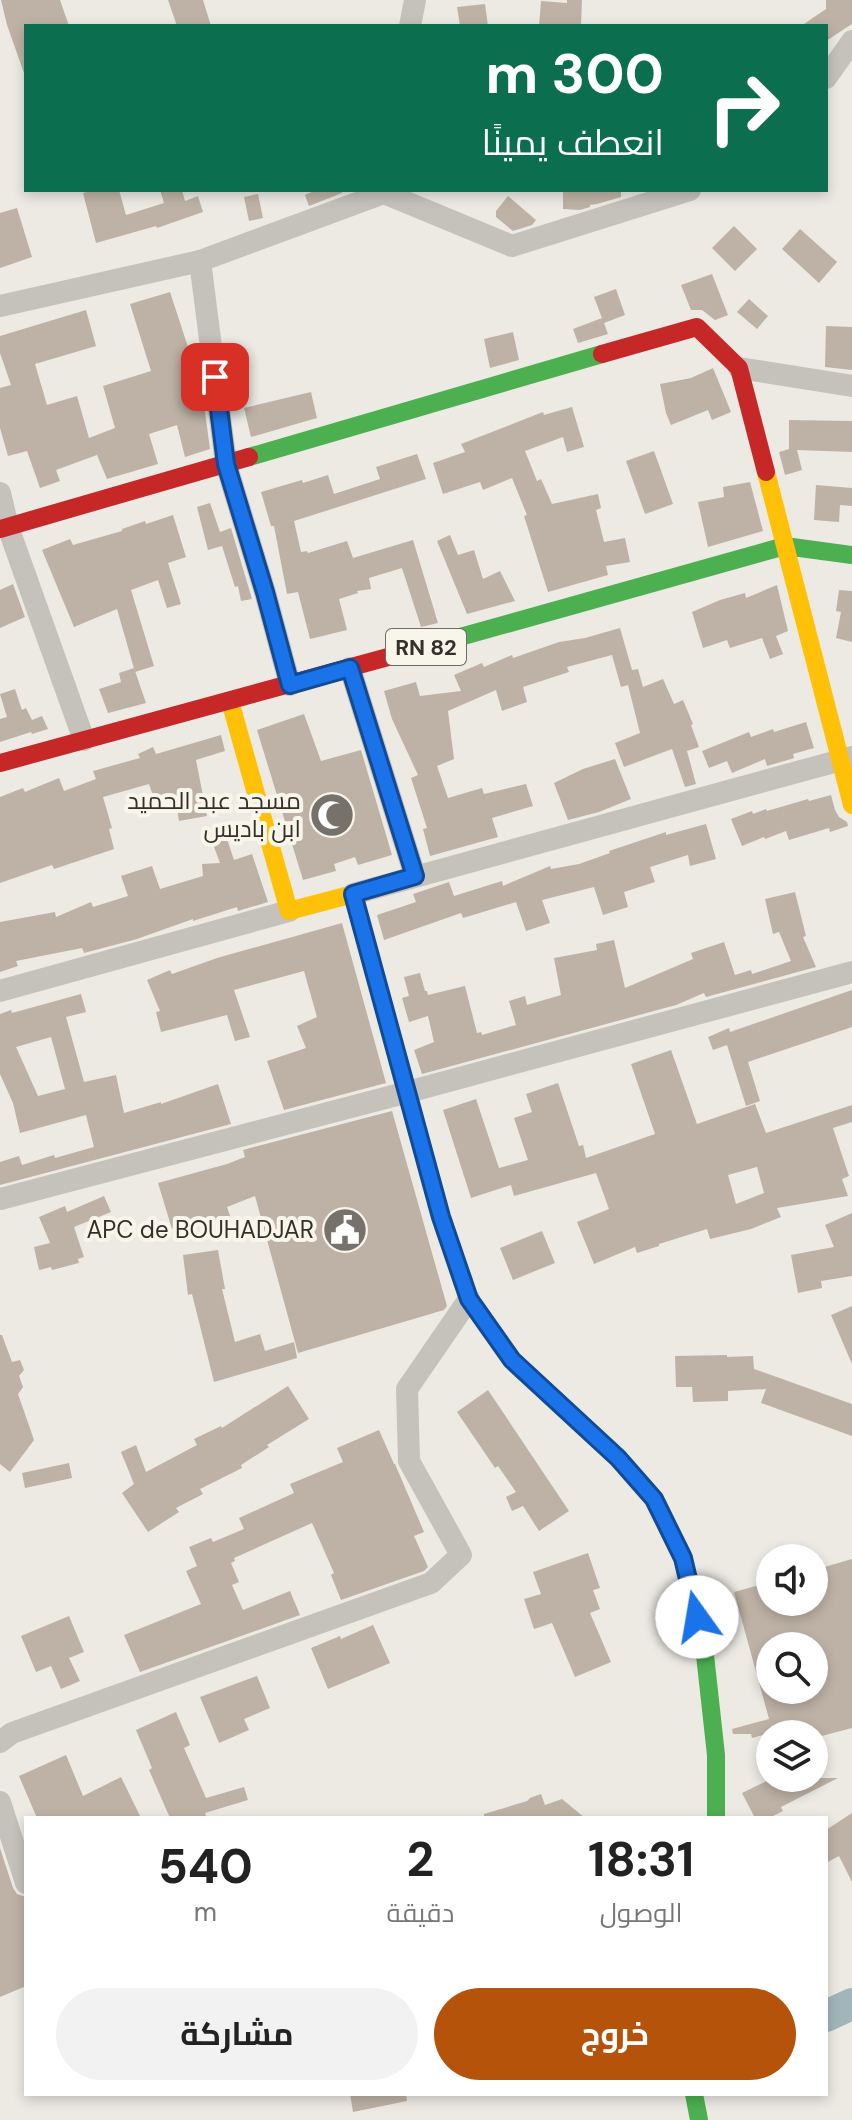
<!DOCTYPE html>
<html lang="ar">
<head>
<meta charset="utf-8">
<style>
  :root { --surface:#fff; --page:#f2f2f2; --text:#222; --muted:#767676; --accent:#b45309 }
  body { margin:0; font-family:"DM Sans",Cairo,sans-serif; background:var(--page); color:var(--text); direction:rtl; height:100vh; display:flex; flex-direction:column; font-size:30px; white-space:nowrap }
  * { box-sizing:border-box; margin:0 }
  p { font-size:26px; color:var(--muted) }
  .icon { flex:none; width:44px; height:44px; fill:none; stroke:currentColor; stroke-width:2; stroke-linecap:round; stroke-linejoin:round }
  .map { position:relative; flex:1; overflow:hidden; direction:ltr }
  .sheet { position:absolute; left:24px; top:1816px; width:804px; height:280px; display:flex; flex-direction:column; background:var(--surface); border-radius:0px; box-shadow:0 4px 12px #0003; direction:rtl }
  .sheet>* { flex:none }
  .guide { position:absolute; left:24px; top:24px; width:804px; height:168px; border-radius:0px; box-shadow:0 4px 12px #0003; direction:rtl; background:#0b6e4f; color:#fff; overflow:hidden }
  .controls { position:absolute; left:756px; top:1544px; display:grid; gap:16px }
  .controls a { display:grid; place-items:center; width:72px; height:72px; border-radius:50%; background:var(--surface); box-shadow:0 4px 12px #0003; font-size:40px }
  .pin { position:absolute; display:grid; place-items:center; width:68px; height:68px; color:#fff; margin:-34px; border-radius:16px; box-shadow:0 4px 12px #0006 }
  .me { position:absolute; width:88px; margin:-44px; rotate:347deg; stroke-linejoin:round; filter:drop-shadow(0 0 6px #0008) }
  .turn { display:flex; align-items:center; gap:28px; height:168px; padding:0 32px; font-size:36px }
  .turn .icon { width:104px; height:104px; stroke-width:2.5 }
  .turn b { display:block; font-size:56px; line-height:68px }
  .eta { display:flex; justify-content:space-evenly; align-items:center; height:136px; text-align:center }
  .eta b { font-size:48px; font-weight:700; line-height:56px }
  .primary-button { display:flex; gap:16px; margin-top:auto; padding:16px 32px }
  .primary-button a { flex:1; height:92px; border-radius:48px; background:var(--accent); color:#fff; font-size:32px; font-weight:700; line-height:92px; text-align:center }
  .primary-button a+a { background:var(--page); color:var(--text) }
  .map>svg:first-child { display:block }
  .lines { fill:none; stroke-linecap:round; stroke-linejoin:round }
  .river { stroke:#a1b6bb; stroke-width:32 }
  .building { fill:#beb2a6; fill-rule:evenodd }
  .street { stroke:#c5c2bc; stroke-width:22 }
  .fast { stroke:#4caf50; stroke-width:18 }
  .slow { stroke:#ffc107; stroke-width:18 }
  .jam { stroke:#c62828; stroke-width:18 }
  .route-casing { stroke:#114b97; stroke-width:20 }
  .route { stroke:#1a73e8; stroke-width:14 }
  .labels { text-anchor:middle; stroke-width:8; stroke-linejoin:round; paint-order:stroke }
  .shield { fill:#f8f5eb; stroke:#706b64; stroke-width:2 }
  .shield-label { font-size:22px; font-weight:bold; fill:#36302a }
  .poi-label { font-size:24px; fill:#36302a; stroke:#f8f5eb; text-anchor:end }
</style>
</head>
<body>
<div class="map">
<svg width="852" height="2120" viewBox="0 0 852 2120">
  <rect width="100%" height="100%" fill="#eceae3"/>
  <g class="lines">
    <path class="river" d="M826 2016 852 2004"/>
  </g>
  <g class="building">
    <path d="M1 0H60L69 26H26V73H24L7 25Z"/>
    <path d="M168 0H203L211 26H177Z"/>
    <path d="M567 0H582L581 26H539L541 1 567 3Z"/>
    <path d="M826 0H852V24L826 41V26H801L826 9Z"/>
    <path d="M485 4 488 26H460L457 7Z"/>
    <path d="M93 190H119L126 215 164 203 160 190H182L185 201 198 196 203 212 157 228 156 226 96 243 83 193Z"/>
    <path d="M316 190H341L342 193 309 206 305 195Z"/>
    <path d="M563 190H621V197L597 204 590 205V207L580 210 563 209Z"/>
    <path d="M258 194 263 218 249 221 244 197Z"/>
    <path d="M508 196 536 220 532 225 513 231 496 217V211Z"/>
    <path d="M17 208 32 257 0 268V213Z"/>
    <path d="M734 226 757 249 735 271 712 248Z"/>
    <path d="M800 229 837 262 819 283 782 249Z"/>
    <path d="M712 274 728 315 715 320 702 310H691L681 285Z"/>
    <path d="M616 289 625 315 604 323 608 334 578 343 573 329 602 318 594 297Z"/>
    <path d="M170 292 202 390 210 449 185 457 177 425 149 434 158 464 107 479 97 455 56 470 60 481 40 488 27 451 8 456 0 428V388L11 385 0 353V336L86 310 96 346 35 364 47 405 77 396 89 438 115 428 103 386 151 371 130 304Z"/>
    <path d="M749 299 768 316 757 329 737 312Z"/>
    <path d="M826 326 852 327V370L825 367Z"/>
    <path d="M513 332 519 360 490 368 484 339Z"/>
    <path d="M713 368 731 412 712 420 708 410 671 425 666 413 660 384 691 378Z"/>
    <path d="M311 392 317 418 251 437 244 408Z"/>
    <path d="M572 407 584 447 567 452 563 437 525 451 537 481 541 479 552 504 598 494 601 508 596 510 604 542 625 538 630 562 606 566 608 575 548 592 524 516 527 515 512 478 483 490 480 482 443 494 433 463 465 452 461 444 543 412 544 415Z"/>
    <path d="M789 420 852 421V452L797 450 802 470 785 475 779 452 789 449Z"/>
    <path d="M654 451 673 504 645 514 626 461Z"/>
    <path d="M417 454 426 479 294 521 301 552 307 551 308 553 347 541 353 558 413 540 438 623 421 627 402 568 369 578 371 589 357 591 358 593 339 599 347 630 310 639 298 592 287 594 274 526H271L261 492 302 480 303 483 328 475 334 494 380 479 376 467Z"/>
    <path d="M750 482 763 531 708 547 698 502 724 497 723 487Z"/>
    <path d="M816 485 852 488V506L840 505 839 522 814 520Z"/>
    <path d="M210 503 220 532 231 528 252 599 241 601 238 586 235 587 222 546 208 550 197 507Z"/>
    <path d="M173 515 186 557 168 563 181 604 167 608 158 580 131 590 154 666 135 672 117 609 74 627 42 550 70 539 73 545 122 531V529L145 521 146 524Z"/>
    <path d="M450 535 458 555 474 550 483 579 500 571 515 601 467 614 437 541Z"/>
    <path d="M13 584 25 617 0 628V590Z"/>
    <path d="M777 585 788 631 776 636 783 654 770 659 762 638 730 648 727 640 703 648 692 612 720 600 745 593 746 598Z"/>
    <path d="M839 590 852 591V642L836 638 841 612 836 611Z"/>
    <path d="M620 628 632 670 638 669 643 687 663 679 674 704 683 700 693 724 691 725 699 747 687 751 696 784 685 787 672 749 624 767 615 743 640 733 628 685 621 687 612 655 567 667 569 672 523 687 527 702 502 711 496 690 448 711 454 759 437 766 448 798 482 788 484 794 526 784 533 806 492 818 498 837 430 856 423 829 427 828 411 778 418 775 392 719 384 691 416 682 420 696 461 691 454 675 482 663 484 667 512 655 513 658 559 642 585 638Z"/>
    <path d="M134 668 146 703 108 713 99 689 121 682 119 673Z"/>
    <path d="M15 689 22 710 26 708 32 720 42 716 48 729 32 734 31 732 0 742V719L7 717 0 694Z"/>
    <path d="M304 714 321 761 361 750 392 855 358 865 355 857 334 864 336 871 303 880 257 730Z"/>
    <path d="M806 722 814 748 793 754 794 758 791 759 767 766 765 759 732 773 727 761 709 768 702 751 749 732 751 737 773 729 774 732Z"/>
    <path d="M221 735 225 751 196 760 207 816 179 821 175 798 156 804 149 784 103 797 112 828 109 829 114 849 54 869 52 865 0 883V797L23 788 25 792 59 778 64 791 96 779 93 771 140 758 138 754 153 747 156 754Z"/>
    <path d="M615 759 631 799 599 812 568 820 554 783 583 769Z"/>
    <path d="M831 795 835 810 839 817 847 822 848 826 830 832 829 828 789 840 786 831 765 839 764 837 742 846 731 819 752 811 753 814 766 809 767 811 808 799 809 801Z"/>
    <path d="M706 824 716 859 690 866 688 855 650 867 655 882 624 892 628 907 603 915 594 887 542 900 550 923 526 931 516 902 463 918 461 913 384 940 377 915 416 902 413 894 449 882 454 896 502 881 503 886 550 866 551 869 579 864 610 853 609 851 666 832V835Z"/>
    <path d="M227 839 234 860 252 854 268 902 238 911 237 907 193 921V919L137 939 84 953 82 948 16 961 18 966 0 972V922L55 912 56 917 91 902 93 907 128 896 121 876 152 866 160 889 203 876 202 864 220 863 213 844Z"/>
    <path d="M795 892 806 936 803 937 816 967 706 997 704 993 676 1005 422 1074 414 1050 434 1042 428 1016 409 1022 402 998 409 996 404 977 420 973 425 991H427L428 995 465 986 477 1033 481 1032 482 1035 516 1025 509 1001 525 996 527 1005 561 995 554 958 597 950 596 944 614 940 625 988 693 959 691 953 724 942 735 975 751 970 752 974 791 961 779 932 773 934 765 899Z"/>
    <path d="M342 923 386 1083 284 1110 267 1061 306 1048 297 1026 317 1017 304 971 234 990 250 1037 235 1041 227 1015 161 1032 156 1012 160 1011 147 980 170 970 172 974 217 958Z"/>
    <path d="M852 990V1027L748 1062 760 1101 746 1106 727 1045 713 1050 708 1037 729 1028 730 1032Z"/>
    <path d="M81 994 86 1012 66 1017 84 1082 116 1075 124 1113 161 1102V1104L218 1084 231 1124 0 1185V1162L19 1156 22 1165 54 1155 55 1158 94 1147 86 1115 20 1133 13 1103 0 1074V1014L11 1010 12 1013ZM51 1037 65 1089 38 1096 16 1047Z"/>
    <path d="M671 1050 697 1124 755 1104 766 1133 852 1105V1122L833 1128 849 1176 842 1179 848 1196 777 1208 781 1217 751 1229 710 1239 707 1229 659 1244V1246L637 1253 635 1247 594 1264 577 1222 609 1209 596 1173 514 1196 511 1185 471 1198 443 1110 476 1099 499 1168 528 1160 514 1118 532 1112 526 1094 558 1083 579 1146 583 1145 586 1158 655 1134 631 1064ZM757 1167 764 1193 736 1204 728 1175Z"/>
    <path d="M392 1111 447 1306 444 1310 298 1353 255 1196 227 1207 230 1216 202 1224 201 1220 172 1229 158 1183 227 1164 245 1157 243 1150Z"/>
    <path d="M104 1196 111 1212 74 1227 84 1257 78 1259 79 1263 52 1270 51 1267 39 1270 34 1247 50 1243 39 1217 65 1206 67 1212Z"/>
    <path d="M852 1213V1276L821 1281 822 1288 798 1293 791 1255 834 1247 825 1225Z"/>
    <path d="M542 1231 555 1263 513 1280 500 1248Z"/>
    <path d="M218 1250 225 1289H222L235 1342 260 1334 265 1351 294 1342 297 1358 214 1382 192 1294 188 1295 183 1255Z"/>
    <path d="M852 1306V1364L831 1315Z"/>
    <path d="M0 1335H2L12 1362 20 1360 24 1370 19 1376 23 1387 18 1394 34 1440 10 1472 0 1464Z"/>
    <path d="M727 1355V1357L753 1356 754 1369 852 1404V1436L761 1403 766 1389 728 1391V1401L693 1402 692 1387H676L675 1356Z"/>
    <path d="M288 1386 309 1419 267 1445 269 1447 241 1465 242 1468 200 1489 203 1494 176 1508 179 1512 148 1532 122 1493 134 1484 121 1452 136 1445 146 1472 197 1445 194 1439 221 1426 222 1428Z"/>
    <path d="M488 1390 569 1511 539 1531 523 1506 512 1511 506 1497 516 1492 498 1466 495 1468 457 1412Z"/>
    <path d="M379 1430 394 1464H395L424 1532 414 1536 428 1567 424 1571 341 1600 331 1575 334 1573 312 1523 234 1558 235 1561 231 1563 239 1582 232 1585 243 1610 290 1591 300 1615 140 1672 124 1635 201 1604 186 1571 197 1566 189 1547 211 1538 213 1542 244 1529 239 1518 294 1493 290 1484 343 1462 337 1448Z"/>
    <path d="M69 1463 72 1478 25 1488 22 1473Z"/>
    <path d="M588 1553 600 1588 593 1590 600 1609 590 1613 611 1662 575 1677 552 1623 534 1629 524 1599 541 1594 533 1572Z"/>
    <path d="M852 1559V1728L814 1738V1734L770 1733 752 1738 751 1734H733L732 1729 769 1719 734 1592 770 1582V1602H814V1570ZM770 1646H814V1690H770Z"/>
    <path d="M69 1616 84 1652 69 1658 80 1681 61 1689 51 1666 36 1672 21 1636Z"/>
    <path d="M373 1625 390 1663 328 1689 311 1648 340 1636 341 1639Z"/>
    <path d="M257 1676 270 1708 244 1719 249 1730 219 1743 200 1697Z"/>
    <path d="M176 1712 190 1745 184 1748 206 1798 244 1787 248 1800 205 1813 207 1818H170L149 1770 152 1768 136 1730Z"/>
    <path d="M66 1755 83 1796 121 1777 141 1818H37L19 1776Z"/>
    <path d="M773 1778H838L781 1807 783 1811 769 1818H755L742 1793Z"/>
    <path d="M541 1794 545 1805 562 1799 585 1818H484V1814L527 1801 530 1798Z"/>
    <path d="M852 1813V1882L839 1856 826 1863V1830Z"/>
    <path d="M0 1848 13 1888 17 1894 26 1897V1986L0 1997Z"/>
    <path d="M350 2094H406L407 2101 353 2112Z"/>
  </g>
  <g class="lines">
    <g class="street">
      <path d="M410 26 415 0"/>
      <path d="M826 78 852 41"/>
      <path d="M384 193 512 246 690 190"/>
      <path d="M200 261 226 464 265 592 290 685"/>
      <path d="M0 306 200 261 384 193V190"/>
      <path d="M739 368 852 386"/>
      <path d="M0 493 8 527 84 740"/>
      <path d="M350 668 415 876"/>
      <path d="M353 894 852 757"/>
      <path d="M0 991 289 911"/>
      <path d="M0 1199 408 1092 852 972"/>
      <path d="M0 1742 12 1733 431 1583 461 1555 409 1461 407 1389 469 1299"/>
      <path d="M0 1802 26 1883"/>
    </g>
    <g class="fast">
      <path d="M249 457 602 354"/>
      <path d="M410 651 785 546 852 555"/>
      <path d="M413 1113 441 1217 469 1299 512 1360 618 1458 654 1499 683 1558 704 1646 716 1755V1818"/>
      <path d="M694 2094 699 2120"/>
    </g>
    <g class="slow">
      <path d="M766 472 852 805"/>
      <path d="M230 701 289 911 353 894 413 1113"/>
    </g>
    <g class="jam">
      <path d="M602 354 697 327 739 368 766 472"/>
      <path d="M0 529 249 457"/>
      <path d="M0 763 410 651"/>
    </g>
  </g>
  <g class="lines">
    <g class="route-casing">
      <path id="route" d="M215 377 226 464 265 592 290 685 350 668 415 876 353 894 441 1217 469 1299 512 1360 618 1458 654 1499 683 1558 697 1617"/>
    </g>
    <use href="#route" class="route"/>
  </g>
  <defs>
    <g id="mosque-disc" transform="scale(2.3)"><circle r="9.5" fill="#76716b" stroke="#f8f5eb"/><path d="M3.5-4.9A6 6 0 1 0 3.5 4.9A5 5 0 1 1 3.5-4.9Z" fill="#fff"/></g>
    <g id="civic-disc" transform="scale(2.3)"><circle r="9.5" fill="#76716b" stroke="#f8f5eb"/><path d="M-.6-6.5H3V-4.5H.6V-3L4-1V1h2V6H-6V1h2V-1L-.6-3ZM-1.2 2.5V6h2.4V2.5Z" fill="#fff"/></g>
  </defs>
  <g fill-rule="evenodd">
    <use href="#mosque-disc" x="332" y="815"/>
    <use href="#civic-disc" x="345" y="1230"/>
  </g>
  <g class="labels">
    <rect class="shield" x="386" y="629" width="80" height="36" rx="6"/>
    <g class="shield-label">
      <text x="426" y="655">RN 82</text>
    </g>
    <g class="poi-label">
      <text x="301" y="809">مسجد عبد الحميد<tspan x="301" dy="28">ابن باديس</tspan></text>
      <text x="314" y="1238">APC de BOUHADJAR</text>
    </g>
  </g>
</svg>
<div class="controls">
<a><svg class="icon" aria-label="sound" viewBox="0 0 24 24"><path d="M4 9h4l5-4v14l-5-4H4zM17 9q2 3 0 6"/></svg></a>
<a><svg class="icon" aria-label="search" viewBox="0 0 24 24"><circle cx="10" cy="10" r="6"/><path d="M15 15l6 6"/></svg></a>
<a><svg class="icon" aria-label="layers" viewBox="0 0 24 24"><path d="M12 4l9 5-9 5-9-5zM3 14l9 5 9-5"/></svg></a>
</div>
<div class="pin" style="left:215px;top:377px;background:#d93025"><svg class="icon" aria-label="arrive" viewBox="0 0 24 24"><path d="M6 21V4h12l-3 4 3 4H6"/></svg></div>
<svg class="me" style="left:697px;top:1617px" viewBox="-20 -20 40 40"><circle r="19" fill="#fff"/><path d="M0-13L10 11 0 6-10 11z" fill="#1a73e8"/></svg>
<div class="guide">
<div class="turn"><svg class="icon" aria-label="right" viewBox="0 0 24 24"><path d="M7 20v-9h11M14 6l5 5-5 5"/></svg><div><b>300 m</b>انعطف يمينًا</div></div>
</div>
<section class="sheet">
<div class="eta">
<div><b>18:31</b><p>الوصول</p></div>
<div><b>2</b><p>دقيقة</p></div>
<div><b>540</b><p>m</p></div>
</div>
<div class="primary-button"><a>خروج</a><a>مشاركة</a></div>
</section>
</div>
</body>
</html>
